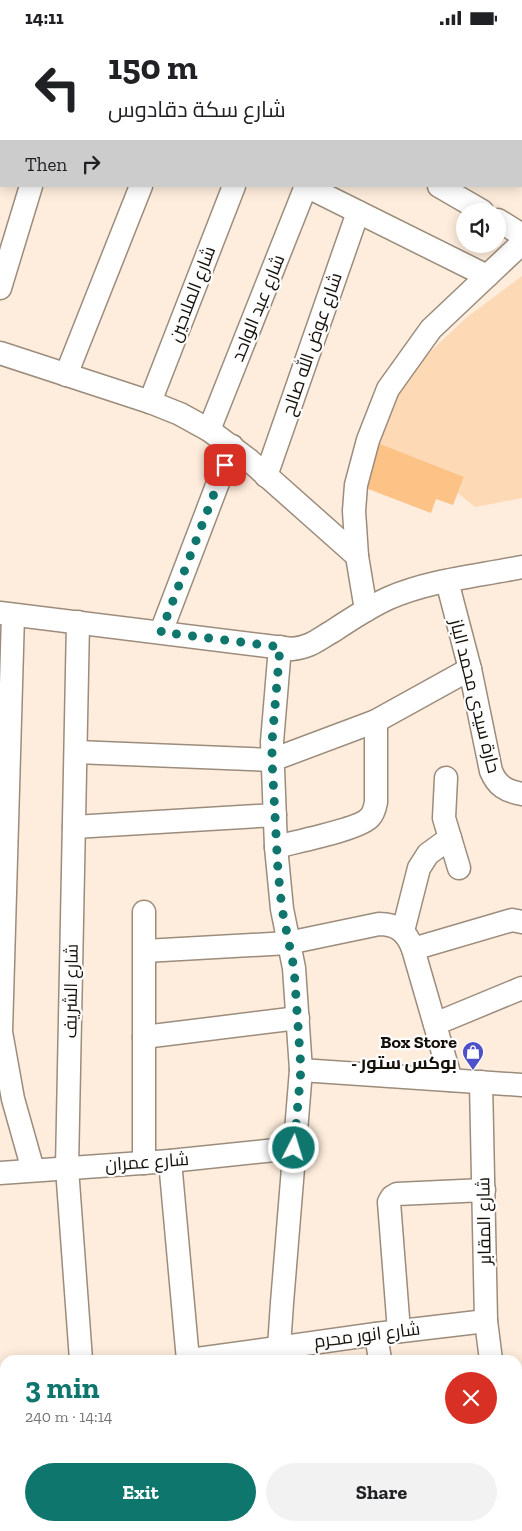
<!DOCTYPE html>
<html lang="en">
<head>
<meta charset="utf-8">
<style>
  :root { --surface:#fff; --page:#f2f2f2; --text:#202124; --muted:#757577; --accent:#0f766e }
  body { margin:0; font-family:"Zilla Slab",Cairo,serif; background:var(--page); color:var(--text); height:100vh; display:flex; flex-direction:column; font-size:19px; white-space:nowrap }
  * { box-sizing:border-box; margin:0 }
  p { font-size:16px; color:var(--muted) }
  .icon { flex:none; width:28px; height:28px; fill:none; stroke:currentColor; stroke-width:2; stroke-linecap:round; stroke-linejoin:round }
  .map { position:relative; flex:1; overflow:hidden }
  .side { position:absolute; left:0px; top:1320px; width:522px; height:176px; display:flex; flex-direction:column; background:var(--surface); border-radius:15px 15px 0 0; box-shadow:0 2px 12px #0003 }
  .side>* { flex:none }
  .top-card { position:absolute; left:0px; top:0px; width:522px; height:152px; box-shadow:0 2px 12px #0003; background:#fff; color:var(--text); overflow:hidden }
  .tools { position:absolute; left:456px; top:168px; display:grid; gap:10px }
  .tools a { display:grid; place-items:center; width:50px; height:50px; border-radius:50%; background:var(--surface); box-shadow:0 2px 12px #0003; font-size:25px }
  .pin { position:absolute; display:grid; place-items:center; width:42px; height:42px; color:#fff; margin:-21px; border-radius:10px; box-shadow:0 2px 8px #0006 }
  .me { position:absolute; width:55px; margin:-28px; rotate:5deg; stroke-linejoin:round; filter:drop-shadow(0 0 4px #0008) }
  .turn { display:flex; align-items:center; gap:18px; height:105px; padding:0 25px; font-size:22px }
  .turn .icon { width:65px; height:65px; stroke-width:2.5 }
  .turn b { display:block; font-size:35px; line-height:42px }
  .then { display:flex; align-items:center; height:48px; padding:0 25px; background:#0003; gap:10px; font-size:19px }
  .round { display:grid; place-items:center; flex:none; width:52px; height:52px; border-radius:26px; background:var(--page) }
  .summary { display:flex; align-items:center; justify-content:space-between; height:85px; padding:0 25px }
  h1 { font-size:30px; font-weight:700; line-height:38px; color:var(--accent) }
  .cta { display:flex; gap:10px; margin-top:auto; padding:10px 25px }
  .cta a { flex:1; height:58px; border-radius:30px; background:var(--accent); color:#fff; font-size:20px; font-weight:700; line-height:58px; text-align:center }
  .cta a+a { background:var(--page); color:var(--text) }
  .status { display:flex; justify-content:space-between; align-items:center; height:35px; padding:0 25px; background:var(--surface); direction:ltr }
  .status svg { height:14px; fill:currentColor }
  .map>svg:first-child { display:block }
  .green { fill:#fdd9b6 }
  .building { fill:#fcc286 }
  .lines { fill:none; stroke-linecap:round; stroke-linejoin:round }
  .minor-casing { stroke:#9c8c7c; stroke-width:25 }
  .minor { stroke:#fff; stroke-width:22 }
  .route { stroke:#0f766e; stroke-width:9; stroke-dasharray:0 16.2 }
  .labels { text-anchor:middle; stroke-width:4.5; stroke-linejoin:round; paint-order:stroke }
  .street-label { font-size:18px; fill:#150f09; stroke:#fdfdfd }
  .poi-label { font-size:18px; font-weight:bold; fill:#150f09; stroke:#fdfdfd; text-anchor:end }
</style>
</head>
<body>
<div class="status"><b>14:11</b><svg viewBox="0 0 49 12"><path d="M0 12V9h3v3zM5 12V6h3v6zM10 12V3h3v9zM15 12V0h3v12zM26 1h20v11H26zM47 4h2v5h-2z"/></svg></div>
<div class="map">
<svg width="522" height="1496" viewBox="0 0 522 1496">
  <rect width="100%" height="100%" fill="#feeddc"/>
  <path class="green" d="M522 241V463L475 472 458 458 464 443 375 407 410 336 466 283Z"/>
  <path class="building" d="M375 407 464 442 453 470 436 464 431 478 358 450Z"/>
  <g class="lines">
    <g class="minor-casing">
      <g id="minor">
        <path d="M2 0 4 1"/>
        <path d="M156 0 158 1"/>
        <path d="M360 0 361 1"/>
        <path d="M50 1 51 0"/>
        <path d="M521 114 522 115"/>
        <path d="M439 151 482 176"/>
        <path d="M498 185 522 200"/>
        <path d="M0 253 31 151"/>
        <path d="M0 318 150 367 180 379 209 395 249 425 357 521"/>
        <path d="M66 340 141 151"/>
        <path d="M150 367 234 151"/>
        <path d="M209 395 306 151 487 241"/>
        <path d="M266 441 358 177"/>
        <path d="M447 546 470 634 491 736C497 751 506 756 522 759"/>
        <path d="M366 575 357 521 354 476 356 450 368 405 388 354 431 294 522 208"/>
        <path d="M0 578 292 614C311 612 317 605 333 596 351 584 369 572 389 563 430 545 478 541 522 532"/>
        <path d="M13 580 1 997 13 1064 33 1135"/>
        <path d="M78 587 67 1133 81 1325"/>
        <path d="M161 597 232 411"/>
        <path d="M76 717 272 725 376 686 470 634"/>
        <path d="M446 743 444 783 459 833"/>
        <path d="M74 792 275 780"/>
        <path d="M276 812C294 807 361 794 370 782 374 778 375 772 376 767V686"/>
        <path d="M403 896 419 833 428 819 450 803"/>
        <path d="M413 914 512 885 522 887"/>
        <path d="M145 916 288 908 379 889C397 889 407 897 413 914L451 1045"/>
        <path d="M435 989 522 953"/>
        <path d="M144 1002 298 983"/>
        <path d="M301 1035 522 1050"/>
        <path d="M481 1047 486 1286 491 1325"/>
        <path d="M170 1126 188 1325"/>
        <path d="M144 1128V877"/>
        <path d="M0 1138 170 1126 294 1113"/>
        <path d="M399 1296 389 1167 392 1162 397 1159 484 1155"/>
        <path d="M376 1299 380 1325"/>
        <path d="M190 1325 376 1299 486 1286"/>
        <path d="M280 1325 279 1312 282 1268 301 1035 294 933 282 874 276 812 272 707 280 612"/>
        <path d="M518 1472 521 1496"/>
        <path d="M140 1491 141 1496"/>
        <path d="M204 1491V1496"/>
        <path d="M295 1491 296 1496"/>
        <path d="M404 1491V1496"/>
      </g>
    </g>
    <use href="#minor" class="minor"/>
  </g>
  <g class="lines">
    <path class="route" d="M225 430 161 597 280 612 272 707V725L278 836 282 874 294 933 301 1034 294 1113"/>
  </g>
  <defs>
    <g id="shop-pin" transform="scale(1.125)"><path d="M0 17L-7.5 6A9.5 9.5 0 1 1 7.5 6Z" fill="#4d50c6" stroke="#fdfdfd"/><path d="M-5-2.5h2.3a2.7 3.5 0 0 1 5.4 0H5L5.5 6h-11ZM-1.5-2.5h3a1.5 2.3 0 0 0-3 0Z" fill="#fff"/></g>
  </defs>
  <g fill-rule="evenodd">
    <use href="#shop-pin" x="473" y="1017"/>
  </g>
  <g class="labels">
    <g class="street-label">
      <text transform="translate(192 259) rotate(-69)" y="6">شارع الملاحين</text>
      <text transform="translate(258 273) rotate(-68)" y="6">شارع عبد الواحد</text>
      <text transform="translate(312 309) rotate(-71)" y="6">شارع عوض الله صالح</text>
      <text transform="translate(475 661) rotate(76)" y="6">حارة سيدى محمد الباز</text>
      <text transform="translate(71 956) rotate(-89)" y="6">شارع الشريف</text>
      <text transform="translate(147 1127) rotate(-4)" y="6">شارع عمران</text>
      <text transform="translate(484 1186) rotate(-91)" y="6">شارع المقابر</text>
      <text transform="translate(367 1300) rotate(-7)" y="6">شارع انور محرم</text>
    </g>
    <g class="poi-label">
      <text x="457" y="1013">Box Store<tspan x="457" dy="21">- بوكس ستور</tspan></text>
    </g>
  </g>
</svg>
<div class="tools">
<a><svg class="icon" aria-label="sound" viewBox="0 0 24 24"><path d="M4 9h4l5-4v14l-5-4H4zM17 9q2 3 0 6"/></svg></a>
</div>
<div class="pin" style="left:225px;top:430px;background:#d93025"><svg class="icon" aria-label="arrive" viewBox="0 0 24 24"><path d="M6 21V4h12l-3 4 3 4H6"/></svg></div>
<svg class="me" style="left:294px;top:1113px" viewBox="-20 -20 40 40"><circle r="17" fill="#0f766e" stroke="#fff" stroke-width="3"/><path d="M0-11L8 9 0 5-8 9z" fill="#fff"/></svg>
<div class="top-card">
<div class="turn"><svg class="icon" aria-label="left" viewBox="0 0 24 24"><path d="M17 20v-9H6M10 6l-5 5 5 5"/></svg><div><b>150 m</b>شارع سكة دقادوس</div></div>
<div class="then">Then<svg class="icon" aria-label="right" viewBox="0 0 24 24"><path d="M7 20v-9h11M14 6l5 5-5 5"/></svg></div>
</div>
<section class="side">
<div class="summary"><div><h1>3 min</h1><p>240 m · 14:14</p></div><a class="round" style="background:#d93025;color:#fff"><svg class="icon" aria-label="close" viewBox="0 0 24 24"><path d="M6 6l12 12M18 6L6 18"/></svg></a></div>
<div class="cta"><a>Exit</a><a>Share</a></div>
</section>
</div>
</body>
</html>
